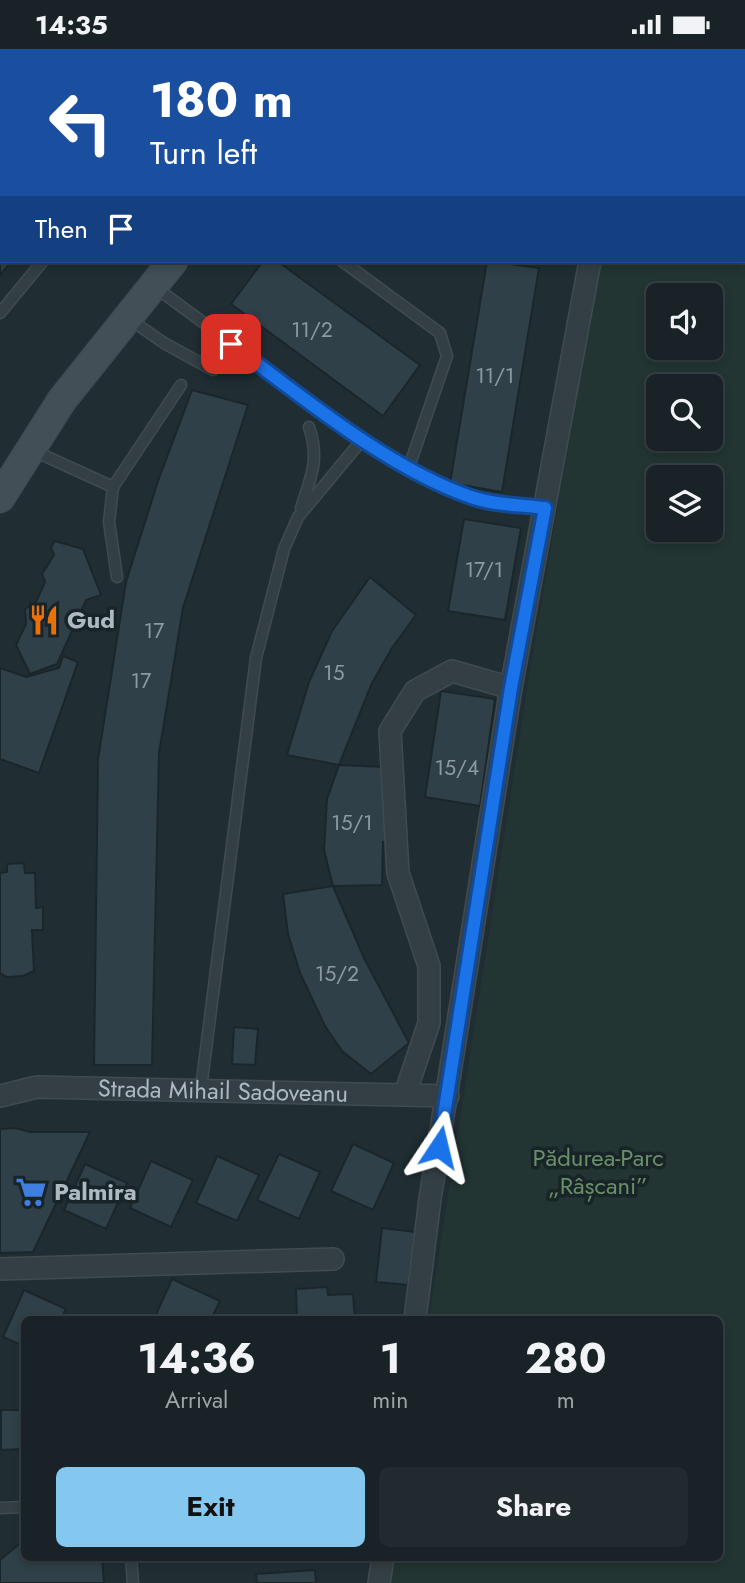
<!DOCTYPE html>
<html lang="en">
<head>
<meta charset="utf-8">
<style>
  :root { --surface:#182227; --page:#212a2f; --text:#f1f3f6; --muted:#9fa4a7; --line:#363f44; --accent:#85c8ef }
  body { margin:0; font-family:Jost,sans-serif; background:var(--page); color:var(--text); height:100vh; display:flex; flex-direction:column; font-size:26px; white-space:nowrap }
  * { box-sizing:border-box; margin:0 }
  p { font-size:23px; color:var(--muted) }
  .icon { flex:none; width:38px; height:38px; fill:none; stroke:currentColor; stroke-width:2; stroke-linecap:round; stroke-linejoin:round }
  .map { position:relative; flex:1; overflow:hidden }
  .panel { position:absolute; left:21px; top:1267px; width:702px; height:245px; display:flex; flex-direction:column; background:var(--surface); border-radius:10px; box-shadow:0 4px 10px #0003,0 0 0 2px var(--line) }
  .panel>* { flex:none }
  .banner { position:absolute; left:0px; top:0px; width:746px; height:214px; box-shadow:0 4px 10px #0003,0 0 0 2px var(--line); background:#1a4fa0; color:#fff; overflow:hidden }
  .fabs { position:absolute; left:646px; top:234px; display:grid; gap:14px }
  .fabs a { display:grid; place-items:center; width:77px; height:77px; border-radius:10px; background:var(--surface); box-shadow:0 4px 10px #0003,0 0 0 2px var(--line); font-size:35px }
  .pin { position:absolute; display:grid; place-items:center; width:60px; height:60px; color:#fff; margin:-30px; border-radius:14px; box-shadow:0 4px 10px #0006 }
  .me { position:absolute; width:77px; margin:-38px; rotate:10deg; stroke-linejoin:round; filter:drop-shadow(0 0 5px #0008) }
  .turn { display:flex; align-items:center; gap:24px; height:147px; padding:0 35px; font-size:32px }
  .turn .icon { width:91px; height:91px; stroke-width:2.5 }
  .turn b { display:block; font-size:49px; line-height:60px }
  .then { display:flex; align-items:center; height:66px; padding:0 35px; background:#0003; gap:14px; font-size:26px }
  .eta { display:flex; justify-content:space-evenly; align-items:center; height:119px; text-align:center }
  .eta b { font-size:42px; font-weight:700; line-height:49px }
  .action { display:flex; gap:14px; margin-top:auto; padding:14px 35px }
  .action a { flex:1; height:80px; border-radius:10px; background:var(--accent); color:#111; font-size:28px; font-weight:700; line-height:80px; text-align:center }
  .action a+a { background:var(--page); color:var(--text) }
  .status { display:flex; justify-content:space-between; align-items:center; height:49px; padding:0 35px; background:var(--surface); direction:ltr }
  .status svg { height:19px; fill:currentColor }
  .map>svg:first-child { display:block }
  .green { fill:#223533; fill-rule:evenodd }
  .building { fill:#304048; stroke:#1b262b; stroke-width:2 }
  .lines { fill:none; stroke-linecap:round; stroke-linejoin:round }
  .lane-casing { stroke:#404b51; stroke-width:13 }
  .street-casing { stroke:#404b51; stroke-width:24 }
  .secondary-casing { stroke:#404b51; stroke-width:31 }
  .lane { stroke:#343f45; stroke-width:10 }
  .street { stroke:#343f45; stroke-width:21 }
  .secondary { stroke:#424f57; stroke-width:28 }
  .route-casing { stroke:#114b97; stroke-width:18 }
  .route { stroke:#1a73e8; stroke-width:12 }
  .labels { text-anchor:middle; stroke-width:7; stroke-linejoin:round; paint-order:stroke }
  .number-label { font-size:21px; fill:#8d9aa2 }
  .poi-label { font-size:24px; font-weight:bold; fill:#aebac2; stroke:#192429; text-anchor:start }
  .street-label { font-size:24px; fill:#aebac2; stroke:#192429 }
  .park-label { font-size:24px; fill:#689067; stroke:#192429 }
</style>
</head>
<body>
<div class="status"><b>14:35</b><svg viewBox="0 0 49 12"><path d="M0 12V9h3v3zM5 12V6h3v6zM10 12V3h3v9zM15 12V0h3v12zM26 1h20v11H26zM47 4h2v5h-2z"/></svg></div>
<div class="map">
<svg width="745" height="1534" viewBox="0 0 745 1534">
  <rect width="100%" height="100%" fill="#202e34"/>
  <path class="green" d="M634 0H745V1534H390L394 1509 719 1508V1270H429L530 622 599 212H744V2ZM658 247H710V299H658ZM658 338H710V390H658ZM658 429H710V481H658Z"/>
  <g class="building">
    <path d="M2 149V212H12L0 226Z"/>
    <path d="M263 212H277L420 316 383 367 231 255Z"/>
    <path d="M487 212 539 219 502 443 450 434Z"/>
    <path d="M192 341 248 356 183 559 159 704 152 1016H94L98 710 126 533 158 432Z"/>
    <path d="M464 470 521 479 505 571 448 562Z"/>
    <path d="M55 492 83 500 101 546 86 551 57 615 30 625 16 596 26 575 25 560 36 553 45 533 42 525 54 506 51 498Z"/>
    <path d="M370 528 416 566 392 599 372 634 339 716 287 706 309 633 332 582Z"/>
    <path d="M63 607 78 613 39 724 0 710V619L26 628 59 619Z"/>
    <path d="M441 642 495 650 480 757 425 748Z"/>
    <path d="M339 716 386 718 392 792 383 793 382 836 333 837 324 801 327 750Z"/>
    <path d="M24 814 25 824H35L36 859 43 858V881H32L34 922 23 927 7 928 0 924V824L7 823V815Z"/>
    <path d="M333 837 364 909 409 994 371 1025 342 1002 325 977 300 924 288 885 283 845Z"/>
    <path d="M234 978 258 980 255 1016 232 1015Z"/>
    <path d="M16 1079 30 1083H90L33 1203 0 1204V1080Z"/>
    <path d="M353 1095 394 1114 373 1161 331 1142Z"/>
    <path d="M279 1105 320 1123 299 1170 257 1151Z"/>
    <path d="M217 1107 259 1126 237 1172 196 1154Z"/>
    <path d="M151 1112 193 1131 171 1178 130 1159Z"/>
    <path d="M85 1115 127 1134 106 1180 64 1161Z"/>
    <path d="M382 1179 415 1183 408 1236 376 1233Z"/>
    <path d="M172 1230 220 1252 211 1270H154Z"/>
    <path d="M327 1238 328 1246 353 1245 355 1270H297L296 1240Z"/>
    <path d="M24 1241 66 1260 61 1270H24V1297L3 1288Z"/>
    <path d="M1 1361H24V1400L1 1401Z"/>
    <path d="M24 1491V1508H102L104 1534H0V1511Z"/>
    <path d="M315 1521 316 1534H257L256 1525Z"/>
  </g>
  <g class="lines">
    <g class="lane-casing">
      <g id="lane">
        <path d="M135 0V2"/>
        <path d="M342 212 440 284 447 307 409 418"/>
        <path d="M155 238 362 391 442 437 474 449 545 459"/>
        <path d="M0 264 43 212"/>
        <path d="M128 269 164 294 213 321"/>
        <path d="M32 401 113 438 181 336"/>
        <path d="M113 438 109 473 117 528"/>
        <path d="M301 459C311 428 320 410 309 378"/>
        <path d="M201 1039 256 609 284 500 298 468 362 391"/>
        <path d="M0 1459 24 1458"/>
        <path d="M131 1508 133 1534"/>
      </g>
    </g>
    <g class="street-casing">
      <g id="street">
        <path d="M620 2V0"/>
        <path d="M405 1045 429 974V917L398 824 390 682 415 642 452 622 511 639"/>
        <path id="s1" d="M0 1047 37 1038 448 1047"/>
        <path d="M0 1220 333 1210"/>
        <path d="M415 1270 430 1150 511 639 590 212"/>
        <path d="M379 1534 383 1508"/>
      </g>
    </g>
    <g class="secondary-casing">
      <g id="secondary">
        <path d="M341 2 342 0"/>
        <path d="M0 449 62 351 173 212"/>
      </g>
    </g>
    <use href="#lane" class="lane"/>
    <use href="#street" class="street"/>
    <use href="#secondary" class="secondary"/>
  </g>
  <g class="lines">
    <g class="route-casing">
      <path id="route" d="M231 295C301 347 389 420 471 448 493 456 522 456 545 459L511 639 439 1098"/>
    </g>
    <use href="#route" class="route"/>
  </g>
  <defs>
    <g id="restaurant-bare" transform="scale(2.415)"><path d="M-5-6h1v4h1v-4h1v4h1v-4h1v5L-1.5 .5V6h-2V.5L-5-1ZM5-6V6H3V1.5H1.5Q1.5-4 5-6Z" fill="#e8710a" stroke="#192429" stroke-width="2.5" paint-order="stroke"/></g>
    <g id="supermarket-bare" transform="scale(2.415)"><path d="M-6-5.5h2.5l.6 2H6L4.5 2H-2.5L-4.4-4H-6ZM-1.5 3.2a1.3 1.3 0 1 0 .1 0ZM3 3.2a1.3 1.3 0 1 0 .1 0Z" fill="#3f7fe0" stroke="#192429" stroke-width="2.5" paint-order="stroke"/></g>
  </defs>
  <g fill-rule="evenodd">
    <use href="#restaurant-bare" x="44" y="571"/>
    <use href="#supermarket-bare" x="31" y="1143"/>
  </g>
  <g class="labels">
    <g class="number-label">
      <text x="312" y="288">11/2</text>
      <text x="495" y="334">11/1</text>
      <text x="484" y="528">17/1</text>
      <text x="154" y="589">17</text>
      <text x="334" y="631">15</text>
      <text x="141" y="639">17</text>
      <text x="457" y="726">15/4</text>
      <text x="352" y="781">15/1</text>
      <text x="337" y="932">15/2</text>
    </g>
    <g class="poi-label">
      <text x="67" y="579">Gud</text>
      <text x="54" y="1151">Palmira</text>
    </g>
    <g class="street-label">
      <text dy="8" stroke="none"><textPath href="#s1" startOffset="224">Strada Mihail Sadoveanu</textPath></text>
    </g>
    <g class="park-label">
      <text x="598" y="1117">Pădurea-Parc<tspan x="598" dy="28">„Râșcani”</tspan></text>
    </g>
  </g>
</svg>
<div class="fabs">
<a><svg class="icon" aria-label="sound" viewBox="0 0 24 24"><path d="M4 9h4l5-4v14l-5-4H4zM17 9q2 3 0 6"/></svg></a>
<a><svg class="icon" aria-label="search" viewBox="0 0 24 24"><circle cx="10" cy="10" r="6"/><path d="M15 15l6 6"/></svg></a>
<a><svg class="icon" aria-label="layers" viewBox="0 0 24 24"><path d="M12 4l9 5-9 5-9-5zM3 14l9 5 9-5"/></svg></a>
</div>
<div class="pin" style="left:231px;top:295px;background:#d93025"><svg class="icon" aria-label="arrive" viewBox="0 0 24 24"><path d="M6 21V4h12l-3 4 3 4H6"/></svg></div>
<svg class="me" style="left:439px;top:1098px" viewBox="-20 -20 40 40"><path d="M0-17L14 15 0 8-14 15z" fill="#1a73e8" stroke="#fff" stroke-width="4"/></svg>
<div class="banner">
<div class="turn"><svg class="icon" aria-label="left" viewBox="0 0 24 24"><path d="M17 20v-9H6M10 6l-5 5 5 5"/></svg><div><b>180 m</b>Turn left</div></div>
<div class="then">Then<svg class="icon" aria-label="arrive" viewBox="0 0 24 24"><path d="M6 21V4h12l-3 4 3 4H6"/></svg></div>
</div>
<section class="panel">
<div class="eta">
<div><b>14:36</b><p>Arrival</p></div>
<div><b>1</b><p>min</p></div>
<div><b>280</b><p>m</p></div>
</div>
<div class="action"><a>Exit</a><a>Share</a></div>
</section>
</div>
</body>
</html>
